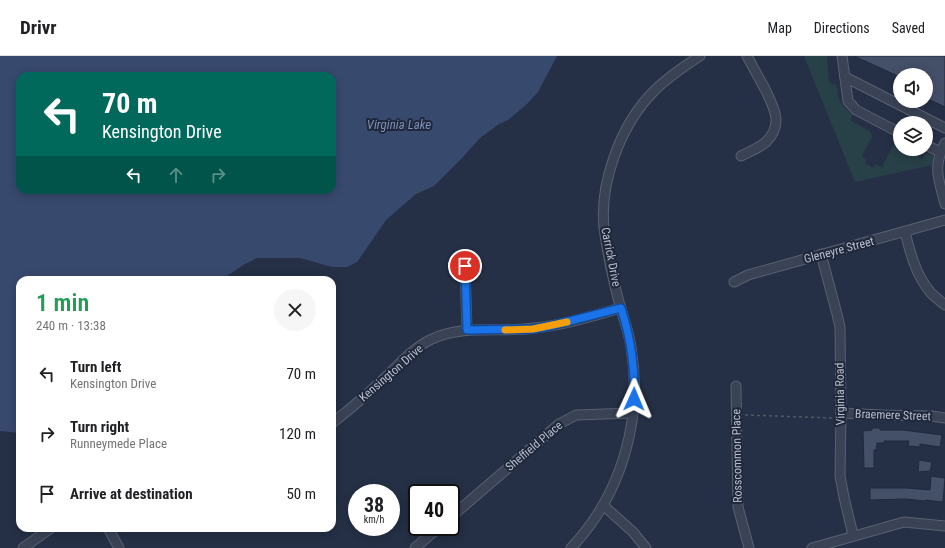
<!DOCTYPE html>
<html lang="en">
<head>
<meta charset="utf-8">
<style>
  :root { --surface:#fff; --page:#f6f6f6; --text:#202124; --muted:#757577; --line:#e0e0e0 }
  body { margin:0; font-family:"Roboto Condensed",sans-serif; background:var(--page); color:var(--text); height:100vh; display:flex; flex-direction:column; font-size:15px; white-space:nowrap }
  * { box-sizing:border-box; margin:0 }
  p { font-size:13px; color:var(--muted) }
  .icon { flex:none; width:22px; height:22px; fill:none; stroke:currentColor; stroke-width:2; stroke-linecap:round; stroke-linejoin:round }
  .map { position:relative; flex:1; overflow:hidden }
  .details { position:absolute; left:16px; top:220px; width:320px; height:256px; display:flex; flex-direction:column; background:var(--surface); border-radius:12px; box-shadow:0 2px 10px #0003 }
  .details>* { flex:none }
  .hud { position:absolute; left:16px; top:16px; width:320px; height:122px; border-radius:12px; box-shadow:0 2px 10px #0003; background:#00695c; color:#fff; overflow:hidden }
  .tools { position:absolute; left:893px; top:12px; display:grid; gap:8px }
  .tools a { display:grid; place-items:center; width:40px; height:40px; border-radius:50%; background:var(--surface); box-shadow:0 2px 10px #0003; font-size:20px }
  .speed { position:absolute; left:348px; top:428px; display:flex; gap:8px; font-size:20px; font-weight:700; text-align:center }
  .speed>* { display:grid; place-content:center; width:52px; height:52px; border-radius:50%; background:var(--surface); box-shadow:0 2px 10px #0003; line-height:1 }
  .speed small { font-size:10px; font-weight:400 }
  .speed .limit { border:2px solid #111; border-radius:6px; background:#fff; color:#111 }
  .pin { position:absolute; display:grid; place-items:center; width:34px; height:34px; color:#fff; margin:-17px; border:2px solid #fff; border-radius:50%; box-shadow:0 1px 4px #0007 }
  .me { position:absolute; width:44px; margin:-22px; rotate:1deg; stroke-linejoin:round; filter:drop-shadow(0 0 3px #0008) }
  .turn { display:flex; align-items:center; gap:14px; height:84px; padding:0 20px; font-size:18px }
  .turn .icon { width:52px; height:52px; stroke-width:2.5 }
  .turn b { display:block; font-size:28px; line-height:34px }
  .lanes { display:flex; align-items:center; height:38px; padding:0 20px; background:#0003; justify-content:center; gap:20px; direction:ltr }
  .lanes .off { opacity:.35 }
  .round { display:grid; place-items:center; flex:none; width:42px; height:42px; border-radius:21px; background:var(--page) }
  .headline { display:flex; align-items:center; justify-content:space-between; height:68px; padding:0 20px }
  h1 { font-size:24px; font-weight:600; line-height:30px; color:#1e9e55 }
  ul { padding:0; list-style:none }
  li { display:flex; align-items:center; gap:12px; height:60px; padding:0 20px }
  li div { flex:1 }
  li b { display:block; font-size:15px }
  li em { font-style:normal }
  header { display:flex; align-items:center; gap:24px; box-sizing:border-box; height:56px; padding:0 20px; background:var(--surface); border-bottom:1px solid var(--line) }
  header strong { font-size:19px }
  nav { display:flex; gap:22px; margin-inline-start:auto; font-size:14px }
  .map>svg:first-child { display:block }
  .green { fill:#284047 }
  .water { fill:#38496e; fill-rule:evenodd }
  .building { fill:#444f68; stroke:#21293d }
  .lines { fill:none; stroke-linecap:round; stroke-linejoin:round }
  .minor-casing { stroke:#596072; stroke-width:11 }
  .path { stroke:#465d62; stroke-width:1.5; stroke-dasharray:3 3; stroke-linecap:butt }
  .minor { stroke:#3a4255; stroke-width:9 }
  .route-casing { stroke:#114b97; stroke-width:10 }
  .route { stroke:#1a73e8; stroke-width:7 }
  .slow { stroke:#f59e0b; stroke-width:7 }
  .labels { text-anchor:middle; stroke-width:4; stroke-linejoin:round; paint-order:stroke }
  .street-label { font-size:12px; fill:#b8bece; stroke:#1f273b }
  .water-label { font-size:13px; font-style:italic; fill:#7d8fb8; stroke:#1f273b }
</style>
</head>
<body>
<header>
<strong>Drivr</strong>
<nav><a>Map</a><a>Directions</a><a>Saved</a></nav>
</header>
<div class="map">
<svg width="945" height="492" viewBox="0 0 945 492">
  <rect width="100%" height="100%" fill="#253046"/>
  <path class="green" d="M804 0H827L829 26 837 30 838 40 843 50 852 59 850 64 871 76 872 81 862 100 867 104 865 107 874 112 875 108 882 111 894 88 900 91V93H903L922 103 926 97 934 100 932 109 855 126Z"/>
  <path class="water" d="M0 0H557L538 36 527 48 508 64 499 68 480 82 462 102 434 130 416 138 386 164 357 206 347 211H332L300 202H257L243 209 227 220 223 224H20V377L0 375ZM20 20H332V134H20Z"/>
  <g class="building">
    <path d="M854 0H945V51L926 42V19H900V21Z"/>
    <path d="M872 372H880V374H903L942 379 940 391 920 388V391L908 390 909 385H884V387H877L876 394H874V412H864L863 375 872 374Z"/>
    <path d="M919 404 932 406 930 415 918 416Z"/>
    <path d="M931 420 945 422 943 446 925 444V445L906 443 870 444V432H907L930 434Z"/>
  </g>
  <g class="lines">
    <g class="minor-casing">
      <g id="minor">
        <path d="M842 0 848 45 856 54 900 77"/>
        <path d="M845 21 945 72"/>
        <path d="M945 87C932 112 939 123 945 148"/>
        <path d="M926 89 940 96"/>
        <path d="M741 100C749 96 759 92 766 86 784 68 774 52 765 33 759 22 753 11 747 0"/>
        <path d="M905 176C910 196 916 220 931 237 935 241 940 245 945 249"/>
        <path d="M821 198 837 258 840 271 841 357 840 420 844 441 853 479"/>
        <path d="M465 210 467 274"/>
        <path d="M734 226 748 219 945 164"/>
        <path d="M736 330 738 451 749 492"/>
        <path d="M841 357 883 359 932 360 945 362"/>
        <path d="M332 367C352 352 371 335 390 317 402 305 416 290 432 283 464 268 501 277 535 272 564 269 593 260 621 252"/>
        <path d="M604 450 633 476 646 492"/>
        <path d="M451 461 559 368 576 359 633 357"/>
        <path d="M108 472 119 492"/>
        <path d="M23 492 51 472"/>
        <path d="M415 492 439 471"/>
        <path d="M571 492C622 438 643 364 631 291 629 278 625 266 621 253 614 229 609 204 605 179 597 131 620 69 654 35 668 21 683 11 700 0"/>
        <path d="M812 492 904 466 945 470"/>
      </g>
    </g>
    <path class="path" d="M745 359 833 362"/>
    <use href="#minor" class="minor"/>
  </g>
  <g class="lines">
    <g class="route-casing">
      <path id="route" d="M465 210 467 274 533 273 550 270 621 252C631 284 635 310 634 343"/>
    </g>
    <use href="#route" class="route"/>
    <path class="slow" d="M505 274 533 273 567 266"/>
  </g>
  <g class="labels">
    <g class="street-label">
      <text transform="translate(839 194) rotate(-15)" y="4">Gleneyre Street</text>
      <text transform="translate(611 201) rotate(79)" y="4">Carrick Drive</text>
      <text transform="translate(391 317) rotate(-41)" y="4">Kensington Drive</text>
      <text transform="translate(840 338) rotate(-91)" y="4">Virginia Road</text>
      <text transform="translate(893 359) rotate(2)" y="4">Braemere Street</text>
      <text transform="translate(534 390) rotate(-40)" y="4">Sheffield Place</text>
      <text transform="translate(737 400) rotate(-91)" y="4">Rosscommon Place</text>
    </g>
    <g class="water-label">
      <text x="399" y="73">Virginia Lake</text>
    </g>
  </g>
</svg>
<div class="tools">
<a><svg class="icon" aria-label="sound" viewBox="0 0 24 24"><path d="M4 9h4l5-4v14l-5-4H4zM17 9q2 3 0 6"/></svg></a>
<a><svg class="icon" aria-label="layers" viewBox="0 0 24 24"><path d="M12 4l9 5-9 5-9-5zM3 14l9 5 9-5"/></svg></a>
</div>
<div class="speed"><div>38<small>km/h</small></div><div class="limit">40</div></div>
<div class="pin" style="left:465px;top:210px;background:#d93025"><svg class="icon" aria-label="arrive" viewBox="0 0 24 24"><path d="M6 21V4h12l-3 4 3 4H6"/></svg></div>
<svg class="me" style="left:634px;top:343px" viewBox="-20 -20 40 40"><path d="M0-17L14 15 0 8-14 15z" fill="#1a73e8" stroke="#fff" stroke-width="4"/></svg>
<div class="hud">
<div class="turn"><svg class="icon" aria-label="left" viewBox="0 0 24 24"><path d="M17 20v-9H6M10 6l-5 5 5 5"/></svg><div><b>70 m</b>Kensington Drive</div></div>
<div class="lanes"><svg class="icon" aria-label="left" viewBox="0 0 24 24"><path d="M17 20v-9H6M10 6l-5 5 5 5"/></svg><svg class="icon off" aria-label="ahead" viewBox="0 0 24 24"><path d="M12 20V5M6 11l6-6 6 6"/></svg><svg class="icon off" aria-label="right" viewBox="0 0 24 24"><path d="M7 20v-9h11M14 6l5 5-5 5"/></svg></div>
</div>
<section class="details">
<div class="headline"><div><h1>1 min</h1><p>240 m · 13:38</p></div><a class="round"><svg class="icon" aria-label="close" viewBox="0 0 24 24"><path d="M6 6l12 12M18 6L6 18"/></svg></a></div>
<ul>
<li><svg class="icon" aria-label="left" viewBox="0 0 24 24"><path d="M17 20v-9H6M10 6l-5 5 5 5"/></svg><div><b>Turn left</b><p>Kensington Drive</p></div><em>70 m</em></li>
<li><svg class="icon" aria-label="right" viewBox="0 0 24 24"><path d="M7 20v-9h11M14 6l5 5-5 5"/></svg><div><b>Turn right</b><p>Runneymede Place</p></div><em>120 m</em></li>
<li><svg class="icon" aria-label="arrive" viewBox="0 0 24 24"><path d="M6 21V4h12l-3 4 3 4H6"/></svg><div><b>Arrive at destination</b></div><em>50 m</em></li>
</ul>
</section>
</div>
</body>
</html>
